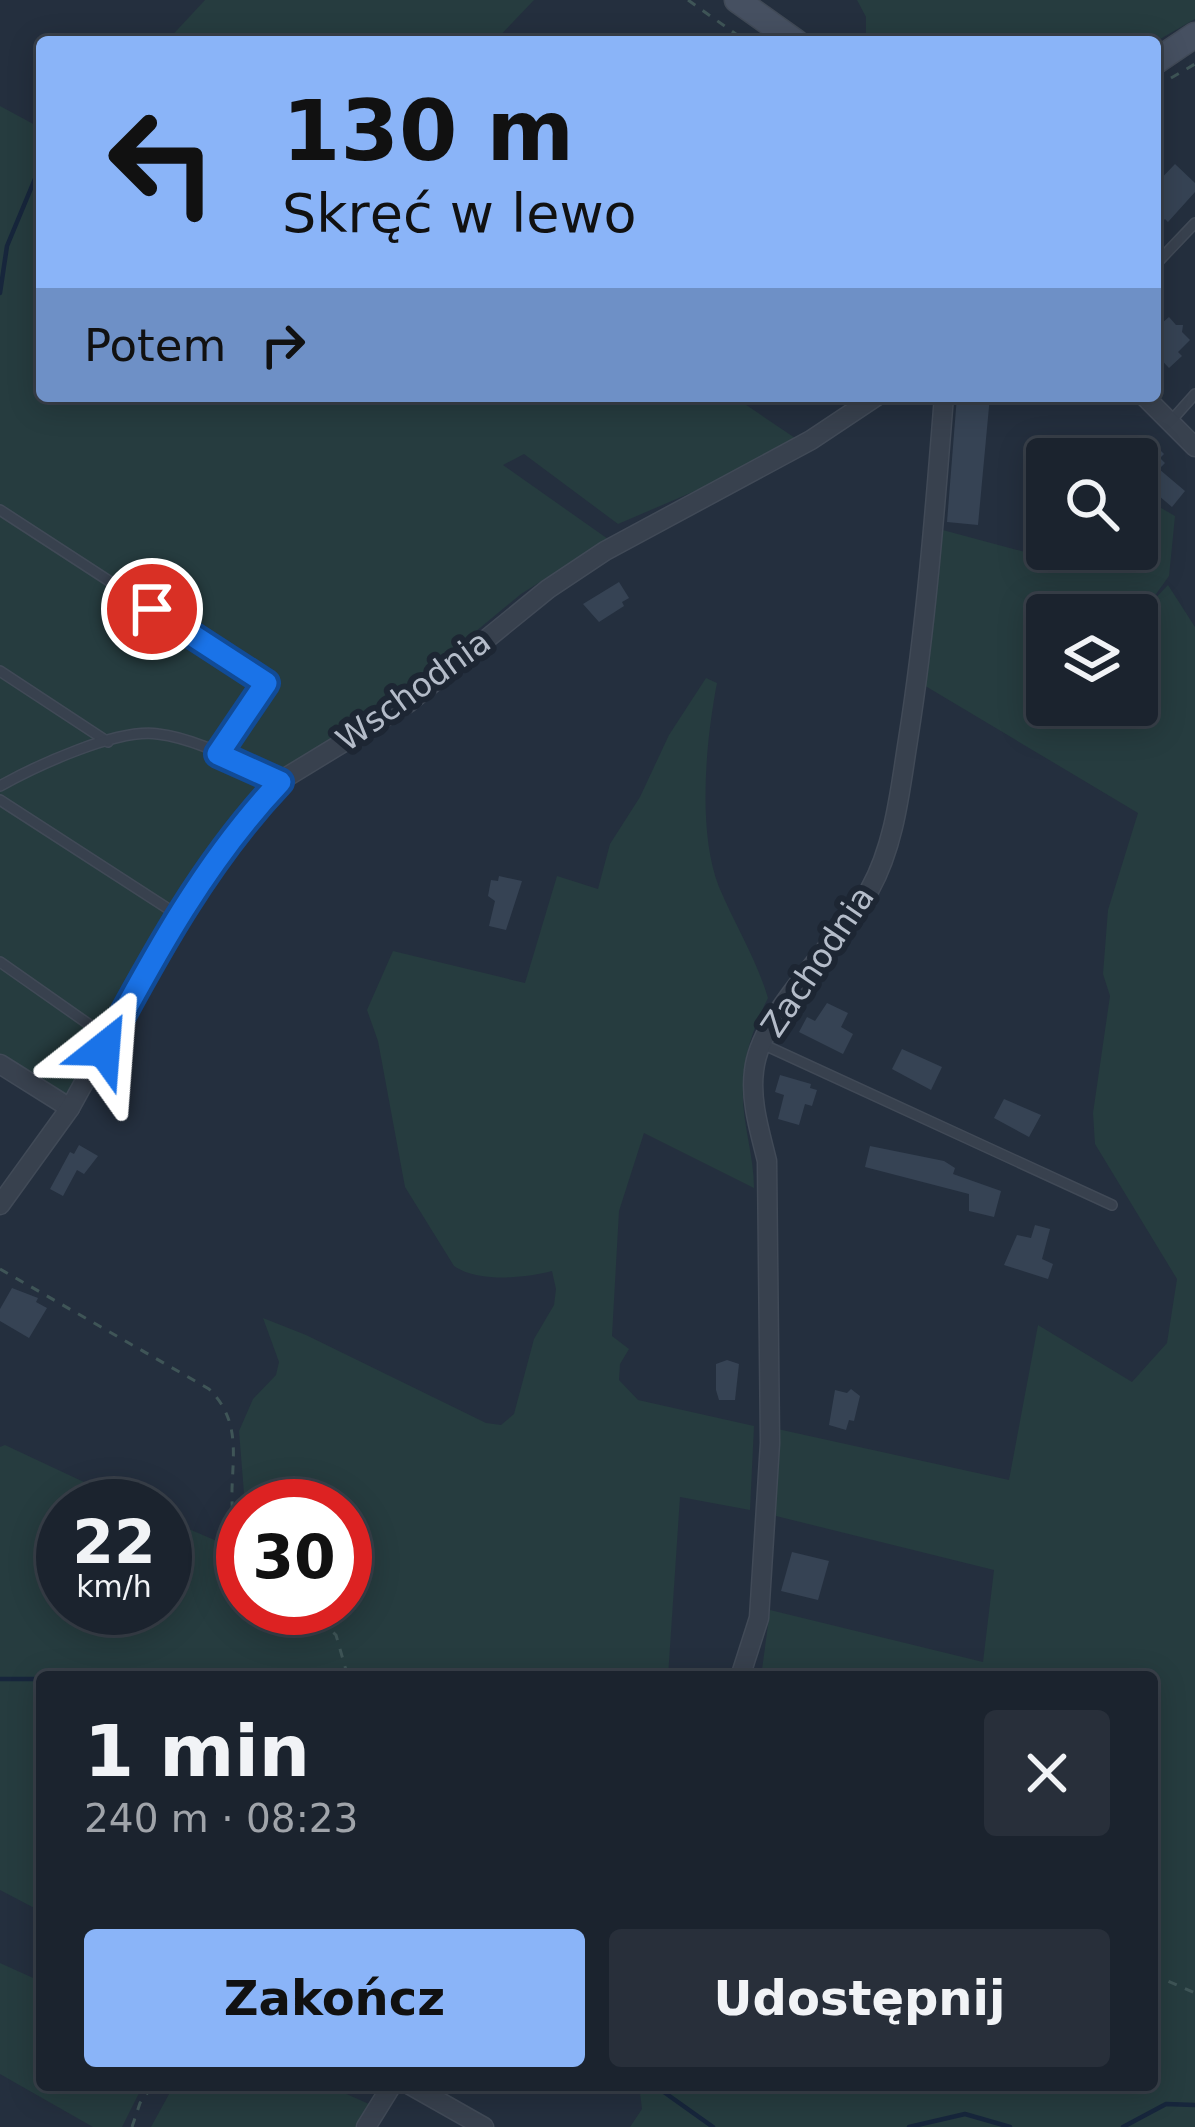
<!DOCTYPE html>
<html lang="pl">
<head>
<meta charset="utf-8">
<style>
  :root { --surface:#1b232e; --page:#282f3a; --text:#f1f3f6; --muted:#a0a4aa; --line:#39404a; --accent:#8ab4f8 }
  body { margin:0; font-family:"DejaVu Sans",sans-serif; background:var(--page); color:var(--text); height:100vh; display:flex; flex-direction:column; font-size:45px; white-space:nowrap }
  * { box-sizing:border-box; margin:0 }
  p { font-size:39px; color:var(--muted) }
  .icon { flex:none; width:66px; height:66px; fill:none; stroke:currentColor; stroke-width:2; stroke-linecap:round; stroke-linejoin:round }
  .map { position:relative; flex:1; overflow:hidden }
  .details { position:absolute; left:36px; top:1671px; width:1122px; height:420px; display:flex; flex-direction:column; background:var(--surface); border-radius:12px; box-shadow:0 6px 30px #0003,0 0 0 3px var(--line) }
  .details>* { flex:none }
  .top-card { position:absolute; left:36px; top:36px; width:1125px; height:366px; border-radius:12px; box-shadow:0 6px 30px #0003,0 0 0 3px var(--line); background:#8ab4f8; color:#111; overflow:hidden }
  .controls { position:absolute; left:1026px; top:438px; display:grid; gap:24px }
  .controls a { display:grid; place-items:center; width:132px; height:132px; border-radius:12px; background:var(--surface); box-shadow:0 6px 30px #0003,0 0 0 3px var(--line); font-size:60px }
  .speed { position:absolute; left:36px; top:1479px; display:flex; gap:24px; font-size:60px; font-weight:700; text-align:center }
  .speed>* { display:grid; place-content:center; width:156px; height:156px; border-radius:50%; background:var(--surface); box-shadow:0 6px 30px #0003,0 0 0 3px var(--line); line-height:1 }
  .speed small { font-size:30px; font-weight:400 }
  .speed .limit { border:18px solid #d22; background:#fff; color:#111 }
  .pin { position:absolute; display:grid; place-items:center; width:102px; height:102px; color:#fff; margin:-51px; border:6px solid #fff; border-radius:50%; box-shadow:0 3px 12px #0007 }
  .me { position:absolute; width:132px; margin:-66px; rotate:28deg; stroke-linejoin:round; filter:drop-shadow(0 0 9px #0008) }
  .turn { display:flex; align-items:center; gap:42px; height:252px; padding:0 48px; font-size:54px }
  .turn .icon { width:156px; height:156px; stroke-width:2.5 }
  .turn b { display:block; font-size:84px; line-height:102px }
  .then { display:flex; align-items:center; height:114px; padding:0 48px; background:#0003; gap:24px; font-size:45px }
  .round { display:grid; place-items:center; flex:none; width:126px; height:126px; border-radius:12px; background:var(--page) }
  .overview { display:flex; align-items:center; justify-content:space-between; height:204px; padding:0 48px }
  h1 { font-size:72px; font-weight:700; line-height:90px }
  .action { display:flex; gap:24px; margin-top:auto; padding:24px 48px }
  .action a { flex:1; height:138px; border-radius:12px; background:var(--accent); color:#111; font-size:48px; font-weight:700; line-height:138px; text-align:center }
  .action a+a { background:var(--page); color:var(--text) }
  .map>svg:first-child { display:block }
  .green { fill:#263c3f; fill-rule:evenodd }
  .lines { fill:none; stroke-linecap:round; stroke-linejoin:round }
  .stream { stroke:#17263c; stroke-width:4.5 }
  .building { fill:#364354 }
  .lane-casing { stroke:#414a57; stroke-width:12 }
  .street-casing { stroke:#414a57; stroke-width:21 }
  .secondary-casing { stroke:#414a57; stroke-width:27 }
  .path { stroke:#3f5557; stroke-width:3; stroke-dasharray:9 9; stroke-linecap:butt }
  .lane { stroke:#38414e; stroke-width:9 }
  .street { stroke:#38414e; stroke-width:18 }
  .secondary { stroke:#465061; stroke-width:24 }
  .route-casing { stroke:#114b97; stroke-width:30 }
  .route { stroke:#1a73e8; stroke-width:21 }
  .labels { text-anchor:middle; stroke-width:12; stroke-linejoin:round; paint-order:stroke }
  .street-label { font-size:33px; fill:#b4bcc9; stroke:#1d2633 }
</style>
</head>
<body>
<div class="map">
<svg width="1195" height="2127" viewBox="0 0 1195 2127">
  <rect width="100%" height="100%" fill="#242f3e"/>
  <g class="green">
    <path d="M205 0H534L494 42H166Z"/>
    <path d="M857 0H1195V19L1155 42H866V17Z"/>
    <path d="M0 106 37 126 42 122V396H733L795 438 702 488 618 524 524 454 503 465 608 539 521 594 363 725 263 792 61 1111 0 1070Z"/>
    <path d="M1137 494 1175 516 1169 576 1146 608 1168 585 1195 627V2127H630L642 2109 639 2085H1152V1677H761L770 1610 983 1662 994 1570 772 1515 773 1428 1009 1480 1038 1325 1132 1382 1167 1343 1177 1279 1095 1144 1093 1113 1110 996 1103 974 1108 910 1138 813 922 684 939 529 1066 563 1071 549H1137ZM1047 615H1137V705H1047Z"/>
    <path d="M706 678 717 683C706 740 697 831 719 887 735 925 756 958 768 998 753 1028 743 1057 743 1091 742 1123 754 1155 754 1188L644 1133 619 1211 612 1336 629 1349 620 1364 619 1380 638 1400 754 1426 750 1510 680 1497 668 1677H42V1912L0 1890V1447L5 1445 135 1506H63V1608H165V1519L243 1552V1608H345V1506H245L239 1431 253 1399 276 1375 279 1362 263 1318 306 1335 486 1423 501 1425 514 1414 534 1339 554 1305 556 1289 552 1271C524 1278 479 1283 454 1266L405 1187 378 1041 367 1010 393 951 525 983 557 876 598 889 610 844 640 797 669 735Z"/>
    <path d="M0 1963 42 1982V2085H143L122 2127H93L0 2074Z"/>
    <path d="M174 2085H326L369 2104 356 2127H151Z"/>
  </g>
  <g class="lines">
    <g class="stream">
      <path d="M0 293 7 246 42 162"/>
      <path d="M0 1679H42"/>
      <path d="M654 2085 713 2127"/>
      <path d="M909 2127 965 2114 1010 2127"/>
      <path d="M1123 2127 1166 2104 1195 2105"/>
    </g>
  </g>
  <g class="building">
    <path d="M1175 164 1195 183V192L1168 222 1165 219 1155 229V185Z"/>
    <path d="M1169 317 1176 325H1183L1182 332 1190 340 1178 352 1182 356 1169 368 1155 353V329Z"/>
    <path d="M957 396H990L978 525 947 522Z"/>
    <path d="M1145 435 1164 454 1160 458 1165 463 1159 469 1185 491 1172 507 1145 484 1137 492V459H1104L1112 440 1133 448Z"/>
    <path d="M619 582 629 598 622 602 624 606 599 622 583 604Z"/>
    <path d="M499 876 522 881 506 930 489 926 495 901 488 896 491 880 498 881Z"/>
    <path d="M827 1003 848 1013 841 1027 853 1034 843 1054 799 1032 807 1017 815 1021Z"/>
    <path d="M902 1049 942 1067 931 1090 892 1069Z"/>
    <path d="M780 1075 811 1084 810 1088 817 1090 812 1106 805 1104 799 1125 778 1119 784 1095 775 1092Z"/>
    <path d="M1004 1099 1041 1115 1029 1137 994 1118Z"/>
    <path d="M79 1145 98 1156 84 1174 77 1170 63 1196 50 1189 70 1152 74 1154Z"/>
    <path d="M870 1146 944 1161 955 1168 953 1174 1001 1191 994 1217 969 1211V1194L865 1167Z"/>
    <path d="M1035 1225 1050 1229 1042 1259 1053 1264 1048 1279 1004 1265 1017 1235 1031 1238Z"/>
    <path d="M12 1288 38 1298 36 1302 47 1308 29 1338 0 1321V1309Z"/>
    <path d="M727 1360 739 1364 735 1400H719L716 1390V1364Z"/>
    <path d="M851 1389 860 1396 854 1421 849 1420 846 1430 829 1425 835 1390 847 1393Z"/>
    <path d="M792 1552 829 1561 818 1600 781 1591Z"/>
  </g>
  <g class="lines">
    <g class="lane-casing">
      <g id="lane">
        <path d="M1155 265 1195 223"/>
        <path d="M1170 422 1195 394"/>
        <path d="M0 510 266 683 218 754"/>
        <path d="M0 671 108 742"/>
        <path d="M0 786C36 766 117 728 158 734 200 739 242 765 280 781"/>
        <path d="M0 800 167 908"/>
        <path d="M0 962 97 1030"/>
        <path d="M760 1043 1112 1205"/>
      </g>
    </g>
    <g class="street-casing">
      <g id="street">
        <path d="M1144 396 1195 447"/>
        <path d="M0 1064 70 1108"/>
        <path d="M0 1205 70 1108 154 955 209 868 246 817 280 781 408 703 548 589 605 551 811 440 877 396"/>
        <path d="M742 1671 759 1618 770 1443 767 1161C760 1132 750 1101 754 1071 760 1012 839 943 870 889 895 844 900 790 908 740 926 626 935 511 944 396"/>
        <path d="M410 2085 484 2127"/>
        <path d="M366 2127 392 2085"/>
      </g>
    </g>
    <g class="secondary-casing">
      <g id="secondary">
        <path d="M737 0 796 42"/>
        <path d="M1155 62 1195 35"/>
      </g>
    </g>
    <g class="path">
      <path d="M688 0 747 42"/>
      <path d="M1171 78 1195 64"/>
      <path d="M0 1269 209 1389C257 1436 214 1492 243 1547"/>
      <path d="M307 1608 336 1635 348 1677"/>
      <path d="M1152 1974 1195 1993"/>
      <path d="M350 2085 368 2090"/>
      <path d="M132 2127 140 2103 153 2085"/>
    </g>
    <use href="#lane" class="lane"/>
    <use href="#street" class="street"/>
    <use href="#secondary" class="secondary"/>
  </g>
  <g class="lines">
    <g class="route-casing">
      <path id="route" d="M104 1049C155 954 206 860 280 782L218 754 266 683 152 609"/>
    </g>
    <use href="#route" class="route"/>
  </g>
  <g class="labels">
    <g class="street-label">
      <text transform="translate(413 690) rotate(-36)" y="12">Wschodnia</text>
      <text transform="translate(817 961) rotate(-56)" y="12">Zachodnia</text>
    </g>
  </g>
</svg>
<div class="controls">
<a><svg class="icon" aria-label="search" viewBox="0 0 24 24"><circle cx="10" cy="10" r="6"/><path d="M15 15l6 6"/></svg></a>
<a><svg class="icon" aria-label="layers" viewBox="0 0 24 24"><path d="M12 4l9 5-9 5-9-5zM3 14l9 5 9-5"/></svg></a>
</div>
<div class="speed"><div>22<small>km/h</small></div><div class="limit">30</div></div>
<div class="pin" style="left:152px;top:609px;background:#d93025"><svg class="icon" aria-label="arrive" viewBox="0 0 24 24"><path d="M6 21V4h12l-3 4 3 4H6"/></svg></div>
<svg class="me" style="left:104px;top:1049px" viewBox="-20 -20 40 40"><path d="M0-17L14 15 0 8-14 15z" fill="#1a73e8" stroke="#fff" stroke-width="4"/></svg>
<div class="top-card">
<div class="turn"><svg class="icon" aria-label="left" viewBox="0 0 24 24"><path d="M17 20v-9H6M10 6l-5 5 5 5"/></svg><div><b>130 m</b>Skręć w lewo</div></div>
<div class="then">Potem<svg class="icon" aria-label="right" viewBox="0 0 24 24"><path d="M7 20v-9h11M14 6l5 5-5 5"/></svg></div>
</div>
<section class="details">
<div class="overview"><div><h1>1 min</h1><p>240 m · 08:23</p></div><a class="round"><svg class="icon" aria-label="close" viewBox="0 0 24 24"><path d="M6 6l12 12M18 6L6 18"/></svg></a></div>
<div class="action"><a>Zakończ</a><a>Udostępnij</a></div>
</section>
</div>
</body>
</html>
